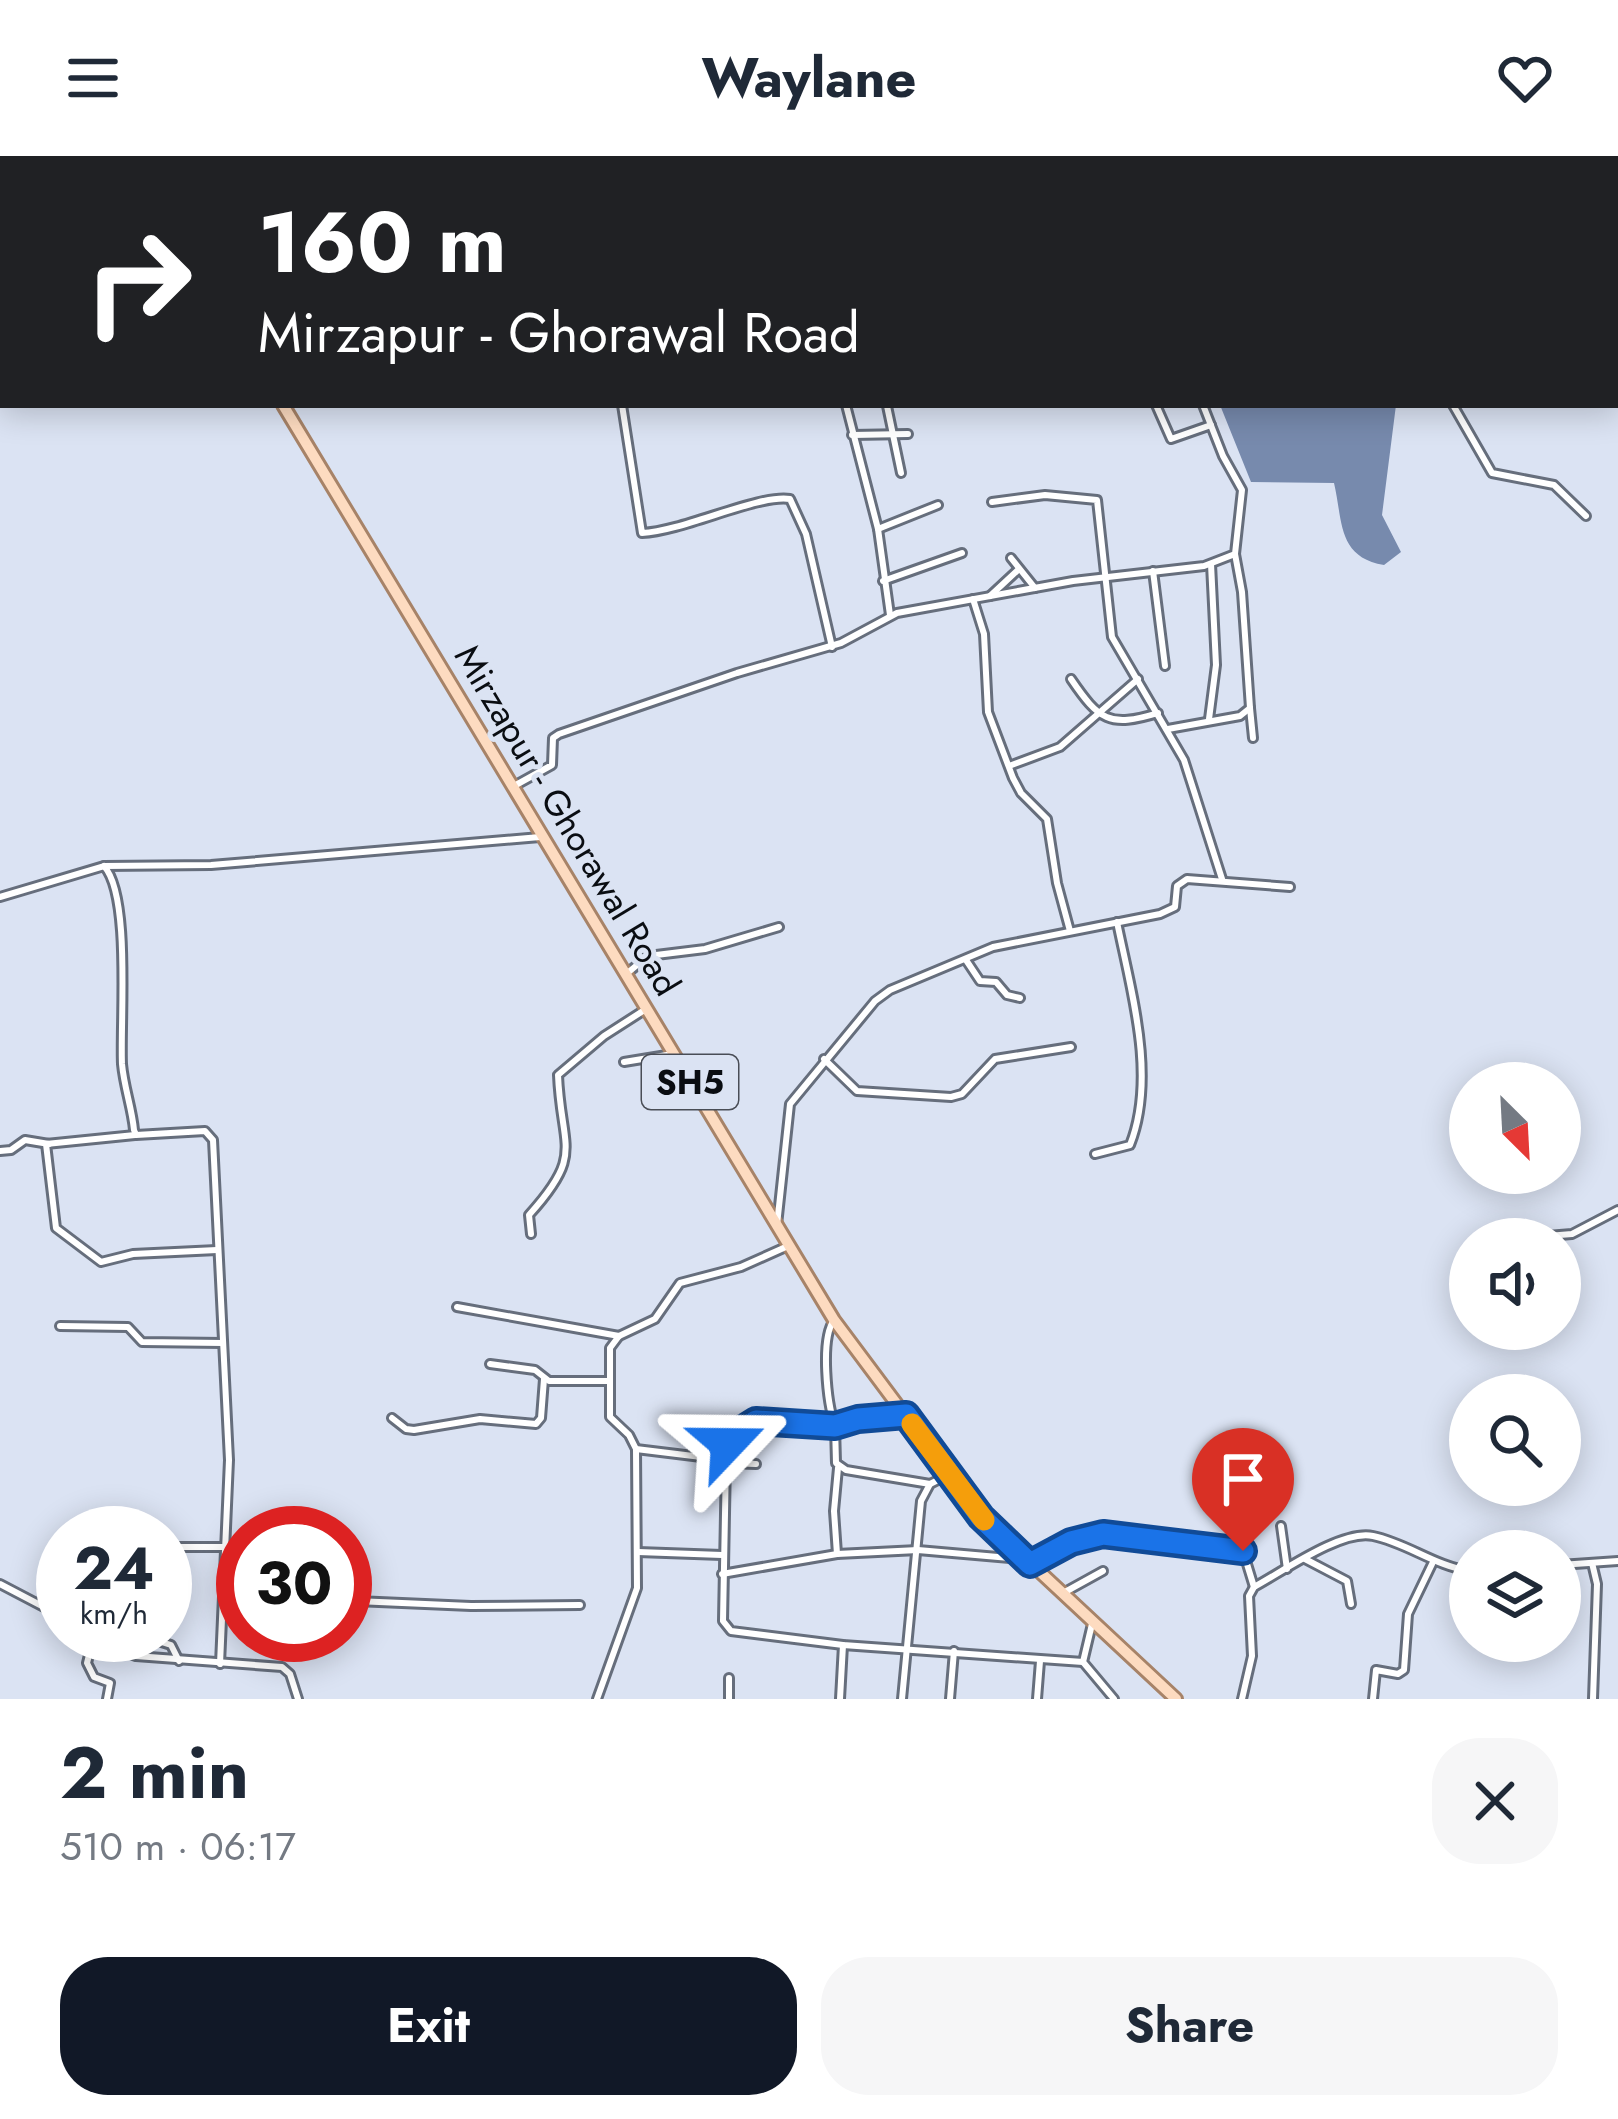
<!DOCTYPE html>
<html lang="en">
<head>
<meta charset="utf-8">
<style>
  :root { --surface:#fff; --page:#f6f6f7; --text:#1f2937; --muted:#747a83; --accent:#111827 }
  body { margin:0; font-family:Jost,sans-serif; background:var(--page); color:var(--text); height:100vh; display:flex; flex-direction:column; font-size:45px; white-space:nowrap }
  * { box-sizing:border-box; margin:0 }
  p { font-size:39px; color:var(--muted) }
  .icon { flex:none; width:66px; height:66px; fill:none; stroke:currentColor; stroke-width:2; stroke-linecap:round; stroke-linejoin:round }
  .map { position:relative; height:1543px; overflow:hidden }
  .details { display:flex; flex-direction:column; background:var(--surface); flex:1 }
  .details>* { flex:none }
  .top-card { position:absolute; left:0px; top:0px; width:1620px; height:252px; box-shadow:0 6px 30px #0003; background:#202124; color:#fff; overflow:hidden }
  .needle { width:78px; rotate:156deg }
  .tools { position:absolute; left:1449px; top:906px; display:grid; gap:24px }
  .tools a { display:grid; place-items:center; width:132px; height:132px; border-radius:50%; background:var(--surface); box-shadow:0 6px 30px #0003; font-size:60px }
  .speed { position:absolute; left:36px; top:1350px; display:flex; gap:24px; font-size:60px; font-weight:700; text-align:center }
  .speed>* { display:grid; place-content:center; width:156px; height:156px; border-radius:50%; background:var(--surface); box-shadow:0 6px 30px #0003; line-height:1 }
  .speed small { font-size:30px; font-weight:400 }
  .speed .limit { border:18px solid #d22; background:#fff; color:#111 }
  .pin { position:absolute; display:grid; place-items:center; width:102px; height:102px; color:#fff; margin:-123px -51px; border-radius:50% 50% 50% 0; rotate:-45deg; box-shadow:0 0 12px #0007 }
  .pin .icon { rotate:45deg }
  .me { position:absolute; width:132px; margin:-66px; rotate:67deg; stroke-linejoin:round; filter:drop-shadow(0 0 9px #0008) }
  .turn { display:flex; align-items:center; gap:42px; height:252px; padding:0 60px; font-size:54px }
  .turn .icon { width:156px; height:156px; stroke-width:2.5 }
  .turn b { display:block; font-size:84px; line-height:102px }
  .round { display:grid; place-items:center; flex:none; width:126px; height:126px; border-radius:48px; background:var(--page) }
  .head { display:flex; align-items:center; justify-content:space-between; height:204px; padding:0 60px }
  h1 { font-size:72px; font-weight:700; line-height:90px }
  .cta { display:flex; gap:24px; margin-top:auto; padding:24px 60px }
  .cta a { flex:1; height:138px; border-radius:48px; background:var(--accent); color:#fff; font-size:48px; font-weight:700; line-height:138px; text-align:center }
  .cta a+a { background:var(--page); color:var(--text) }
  header { display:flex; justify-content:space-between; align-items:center; height:156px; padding:0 60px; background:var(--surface); font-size:54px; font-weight:700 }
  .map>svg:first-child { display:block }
  .water { fill:#778aad }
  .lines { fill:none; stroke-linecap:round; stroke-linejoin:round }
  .street-casing { stroke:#666e7c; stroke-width:12 }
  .primary-casing { stroke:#a78368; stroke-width:16 }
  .street { stroke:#fff; stroke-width:6 }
  .primary { stroke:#fddbc0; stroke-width:10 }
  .route-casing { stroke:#114b97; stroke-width:30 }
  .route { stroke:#1a73e8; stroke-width:21 }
  .slow { stroke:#f59e0b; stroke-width:21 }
  .labels { text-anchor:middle; stroke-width:10; stroke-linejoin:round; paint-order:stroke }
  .shield { fill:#dbe3f3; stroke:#494d56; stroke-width:3 }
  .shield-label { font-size:33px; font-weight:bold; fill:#0a0d12 }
  .street-label { font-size:36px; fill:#0a0d12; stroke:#dbe3f3 }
</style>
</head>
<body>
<header><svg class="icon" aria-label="menu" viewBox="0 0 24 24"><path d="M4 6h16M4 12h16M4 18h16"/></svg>Waylane<svg class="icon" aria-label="heart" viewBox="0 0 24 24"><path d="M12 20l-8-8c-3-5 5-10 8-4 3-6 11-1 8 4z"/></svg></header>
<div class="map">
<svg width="1618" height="1543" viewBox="0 0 1618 1543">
  <rect width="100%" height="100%" fill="#dbe3f3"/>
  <path class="water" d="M1220 249H1396L1382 359 1401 396 1384 409C1337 401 1343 365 1334 327L1251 326Z"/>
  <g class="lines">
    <g class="street-casing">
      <g id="street">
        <path d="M295 0V3"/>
        <path d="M797 0 798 3"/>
        <path d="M987 0 989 3"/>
        <path d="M1510 0 1511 3"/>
        <path d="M176 3 187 0"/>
        <path d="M380 3 384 0"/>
        <path d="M958 3 965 0"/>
        <path d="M1617 85H1618"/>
        <path d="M0 235H3"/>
        <path d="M622 249 642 377C684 375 758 338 790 343L806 378 832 491"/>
        <path d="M846 249 878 373 890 459"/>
        <path d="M1156 249 1171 283 1211 269"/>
        <path d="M1453 249 1492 317 1554 329 1586 360"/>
        <path d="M887 250 901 317"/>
        <path d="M852 279 908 278"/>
        <path d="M992 346 1045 339 1097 344 1112 481 1184 604 1222 723"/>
        <path d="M878 373 938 349"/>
        <path d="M1011 402 1035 432"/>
        <path d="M1153 415 1165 510"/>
        <path d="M883 425 962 397"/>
        <path d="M990 440 1018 414"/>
        <path d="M973 443 984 478 988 556 1013 622 1021 637 1047 663 1057 727 1070 775"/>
        <path d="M1071 523C1099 564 1109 572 1158 557"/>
        <path d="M1250 552 1253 582"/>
        <path d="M1209 563 1216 509 1211 408"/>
        <path d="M1168 573 1240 560 1250 552 1242 436 1235 398"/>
        <path d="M1009 610 1060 591 1138 523"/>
        <path d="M514 630 552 609 553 582 559 578 737 517 841 487 897 457 1073 425 1204 410 1235 398 1242 334 1223 300 1203 249"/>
        <path d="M104 710C131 740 120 865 122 908 124 931 132 952 134 974L136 979 205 975 213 984 229 1304 220 1508"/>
        <path d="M0 741 104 710 211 709 540 681"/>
        <path d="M966 804 980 825 996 826 1007 839 1020 842"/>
        <path d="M625 819 648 800 705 793 779 771"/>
        <path d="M824 903 857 935 951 941 962 938 995 903 1071 891"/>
        <path d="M624 906 673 898"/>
        <path d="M135 979 46 988 56 1072 101 1106 133 1098 217 1094"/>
        <path d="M0 995 11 994 25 984 49 988"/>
        <path d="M1095 998 1130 989C1157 921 1131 835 1117 766"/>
        <path d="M777 1069 790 948 875 845 890 834 993 791 1160 758 1175 751 1177 730 1187 723 1290 731"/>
        <path d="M531 1078 529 1059C585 997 561 993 558 919L604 880 646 853"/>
        <path d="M1535 1081 1572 1078 1618 1054"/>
        <path d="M457 1151 619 1180"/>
        <path d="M60 1170 128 1171 142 1186 223 1187"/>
        <path d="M490 1208 535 1214 549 1225H608"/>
        <path d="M905 1260 858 1263 835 1270 836 1307 846 1314 930 1328"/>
        <path d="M392 1262 406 1273 414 1274 480 1263 536 1268 541 1262 544 1223"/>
        <path d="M636 1293 726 1304 723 1465 731 1475 843 1489 1083 1506"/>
        <path d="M722 1301 729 1284 751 1266 835 1270C827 1247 820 1183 834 1164"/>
        <path d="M727 1307 756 1308"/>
        <path d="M1281 1370 1287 1413"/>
        <path d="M165 1391H223"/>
        <path d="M1234 1392V1350"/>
        <path d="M638 1396 722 1399"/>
        <path d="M837 1398 834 1355 838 1312"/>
        <path d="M1305 1403 1347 1425 1351 1448"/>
        <path d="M1034 1407C1097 1372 1119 1377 1187 1386 1206 1389 1225 1389 1243 1395L1254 1431"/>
        <path d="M1592 1407 1597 1428 1593 1543"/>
        <path d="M1560 1409 1618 1405"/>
        <path d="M722 1418 837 1398 918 1394 1022 1403"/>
        <path d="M223 1427 243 1423"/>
        <path d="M0 1428 63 1461"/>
        <path d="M1065 1436 1103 1415"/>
        <path d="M345 1441 356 1445 471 1450 580 1449"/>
        <path d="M1092 1468 1083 1506 1114 1543"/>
        <path d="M94 1479 87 1507 94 1521 110 1527 107 1543"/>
        <path d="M98 1479 117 1493 136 1500 282 1511 290 1518 298 1543"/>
        <path d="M139 1479 171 1489 179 1505"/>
        <path d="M597 1543 637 1432 636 1293 629 1279 610 1261V1192L619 1180 655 1163 680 1127 741 1111 788 1090"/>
        <path d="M729 1543V1522"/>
        <path d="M840 1543 843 1489"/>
        <path d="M902 1543 921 1345 930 1328 948 1319"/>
        <path d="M950 1543 954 1495"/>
        <path d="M1037 1543 1040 1505"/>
        <path d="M1242 1543 1252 1500 1249 1440 1254 1431C1282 1416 1342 1373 1373 1380 1407 1387 1435 1410 1470 1415"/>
        <path d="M1373 1543 1376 1514 1398 1518 1404 1514 1408 1458 1433 1406"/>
      </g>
    </g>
    <g class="primary-casing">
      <g id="primary">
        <path d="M138 0 140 3"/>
        <path d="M283 249 834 1164 981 1361 1176 1543"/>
      </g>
    </g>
    <use href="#street" class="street"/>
    <use href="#primary" class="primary"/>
  </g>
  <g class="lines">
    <g class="route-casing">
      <path id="route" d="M728 1288 732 1280 756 1265 835 1270 858 1263 906 1259 981 1361 1030 1408 1071 1386 1103 1378 1243 1395"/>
    </g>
    <use href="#route" class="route"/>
    <path class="slow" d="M912 1268 984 1364"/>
  </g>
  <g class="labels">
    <rect class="shield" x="642" y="899" width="96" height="54" rx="9"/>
    <g class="shield-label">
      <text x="690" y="938">SH5</text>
    </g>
    <g class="street-label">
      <text transform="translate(568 664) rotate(59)" y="13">Mirzapur - Ghorawal Road</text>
    </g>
  </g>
</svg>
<div class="tools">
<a><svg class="needle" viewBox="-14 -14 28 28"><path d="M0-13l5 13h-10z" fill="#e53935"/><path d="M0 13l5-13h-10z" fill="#747a83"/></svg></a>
<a><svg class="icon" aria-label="sound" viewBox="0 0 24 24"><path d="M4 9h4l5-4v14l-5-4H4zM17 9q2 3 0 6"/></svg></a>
<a><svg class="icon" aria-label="search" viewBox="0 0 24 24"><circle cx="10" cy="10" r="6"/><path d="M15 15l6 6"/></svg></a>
<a><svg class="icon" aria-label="layers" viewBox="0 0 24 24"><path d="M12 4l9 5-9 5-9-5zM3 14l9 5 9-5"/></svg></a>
</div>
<div class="speed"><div>24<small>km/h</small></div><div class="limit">30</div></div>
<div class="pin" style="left:1243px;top:1395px;background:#d93025"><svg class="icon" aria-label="arrive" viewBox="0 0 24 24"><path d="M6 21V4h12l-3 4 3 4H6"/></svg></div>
<svg class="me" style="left:728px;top:1288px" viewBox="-20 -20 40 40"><path d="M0-17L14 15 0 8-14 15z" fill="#1a73e8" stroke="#fff" stroke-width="4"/></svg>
<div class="top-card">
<div class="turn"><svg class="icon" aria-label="right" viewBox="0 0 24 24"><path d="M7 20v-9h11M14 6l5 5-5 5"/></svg><div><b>160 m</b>Mirzapur - Ghorawal Road</div></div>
</div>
</div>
<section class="details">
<div class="head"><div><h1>2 min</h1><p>510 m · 06:17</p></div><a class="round"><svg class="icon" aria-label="close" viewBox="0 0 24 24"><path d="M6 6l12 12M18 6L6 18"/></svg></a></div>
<div class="cta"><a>Exit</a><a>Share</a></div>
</section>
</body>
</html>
